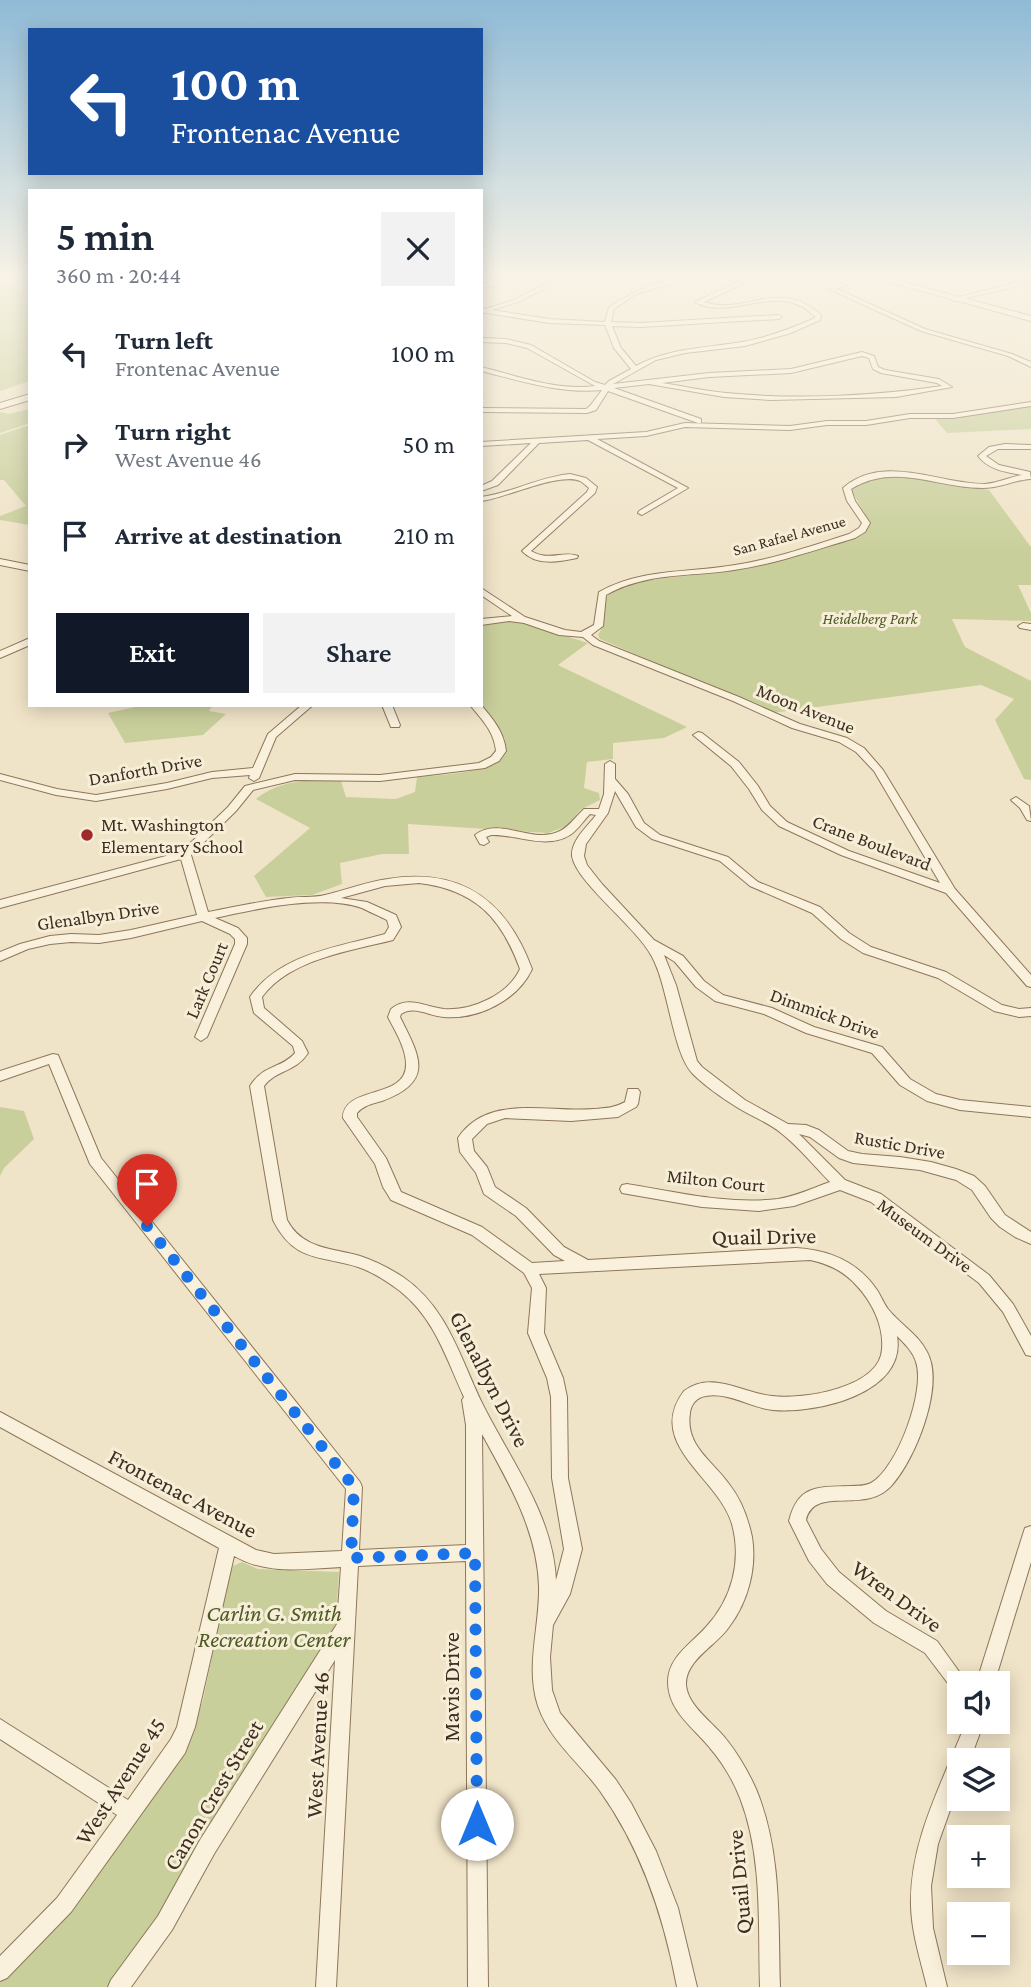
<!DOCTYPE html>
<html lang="en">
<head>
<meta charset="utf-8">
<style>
  :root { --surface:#fff; --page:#f2f2f3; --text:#1f2937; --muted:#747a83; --accent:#111827 }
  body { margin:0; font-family:"Crimson Pro",serif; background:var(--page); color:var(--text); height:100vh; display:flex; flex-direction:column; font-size:26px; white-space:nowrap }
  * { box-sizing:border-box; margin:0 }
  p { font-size:23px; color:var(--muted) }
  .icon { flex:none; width:38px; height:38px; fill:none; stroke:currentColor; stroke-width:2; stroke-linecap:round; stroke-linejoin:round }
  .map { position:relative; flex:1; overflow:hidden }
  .sheet { position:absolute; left:28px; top:189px; width:455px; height:518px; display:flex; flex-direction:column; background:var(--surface); border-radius:0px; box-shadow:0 4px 18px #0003 }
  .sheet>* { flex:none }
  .hud { position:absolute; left:28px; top:28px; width:455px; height:147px; border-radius:0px; box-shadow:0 4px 18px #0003; background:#1a4fa0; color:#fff; overflow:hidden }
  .buttons { position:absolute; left:947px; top:1671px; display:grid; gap:14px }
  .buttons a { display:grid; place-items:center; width:63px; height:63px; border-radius:0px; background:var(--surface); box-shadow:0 4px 18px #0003; font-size:35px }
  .pin { position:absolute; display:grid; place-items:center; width:60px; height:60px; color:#fff; margin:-72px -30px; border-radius:50% 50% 50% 0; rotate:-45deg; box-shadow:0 0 7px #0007 }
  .pin .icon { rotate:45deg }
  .me { position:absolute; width:77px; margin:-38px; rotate:0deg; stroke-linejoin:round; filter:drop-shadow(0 0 5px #0008) }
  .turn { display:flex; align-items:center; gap:24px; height:147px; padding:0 28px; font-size:32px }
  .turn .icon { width:91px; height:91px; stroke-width:2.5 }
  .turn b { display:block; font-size:49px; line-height:60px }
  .round { display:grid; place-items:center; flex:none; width:74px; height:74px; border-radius:0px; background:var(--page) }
  .summary { display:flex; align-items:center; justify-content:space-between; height:119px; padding:0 28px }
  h1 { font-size:42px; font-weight:600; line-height:52px }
  .button { display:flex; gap:14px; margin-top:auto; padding:14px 28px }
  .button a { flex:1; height:80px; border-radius:0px; background:var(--accent); color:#fff; font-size:28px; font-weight:600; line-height:80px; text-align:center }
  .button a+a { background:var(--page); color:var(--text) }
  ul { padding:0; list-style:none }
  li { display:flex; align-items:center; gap:21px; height:91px; padding:0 28px }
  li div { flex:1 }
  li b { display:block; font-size:26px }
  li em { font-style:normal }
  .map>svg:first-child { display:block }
  .green { fill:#c9cf9b }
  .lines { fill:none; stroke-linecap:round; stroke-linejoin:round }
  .minor-casing { stroke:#8d765c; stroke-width:2 }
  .tertiary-casing { stroke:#8d765c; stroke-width:2 }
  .minor { fill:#faf1dc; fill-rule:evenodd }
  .tertiary { fill:#faf1dc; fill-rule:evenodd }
  .route { stroke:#1a73e8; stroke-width:12; stroke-dasharray:0 21.6 }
  .poi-dot { fill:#9e2a2b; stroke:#f7eed8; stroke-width:2.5 }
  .labels { text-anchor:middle; stroke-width:6; stroke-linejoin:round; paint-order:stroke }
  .far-street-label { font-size:16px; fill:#3d2e20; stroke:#f7eed8 }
  .far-park-label { font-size:16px; font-style:italic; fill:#4d5a26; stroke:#f7eed8 }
  .street-label { font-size:19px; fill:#3d2e20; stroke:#f7eed8 }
  .poi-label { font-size:19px; fill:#3d2e20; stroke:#f7eed8; text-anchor:start }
  .near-street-label { font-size:23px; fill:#3d2e20; stroke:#f7eed8 }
  .near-park-label { font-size:23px; font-style:italic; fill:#4d5a26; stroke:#f7eed8 }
</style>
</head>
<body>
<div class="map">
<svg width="1031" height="1987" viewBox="0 0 1031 1987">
  <rect width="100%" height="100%" fill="#f0e4c8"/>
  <g class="green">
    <path d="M24 277H30V381L0 391V285Z"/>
    <path d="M1031 406V429L947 433 934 418H954Z"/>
    <path d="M30 409V423L0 433V412L9 414Z"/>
    <path d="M30 425V525L0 520V516L26 506 4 480H0V435Z"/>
    <path d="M897 475 989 490 1031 547V585H1018L1031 613V621L952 619 965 647 1031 681V780L1024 779 995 720 1014 699 981 685 772 713 600 639 598 635C607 623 600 604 609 594 618 584 652 580 665 578 731 572 792 557 855 538L864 534 870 523 850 488 872 477Z"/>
    <path d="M517 621 588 643 558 665 687 727 664 738 613 743V759L587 762 584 788 599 793 600 800 580 810 567 826 548 833 408 824 409 854H382L340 863 342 884 312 895 266 897 254 876 310 828 256 799C281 779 309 780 341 781L346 797 396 799 415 792 417 777C444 774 488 775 506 752L505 739 481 705V624Z"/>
    <path d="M144 705H213L209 711 226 714 203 735 125 743 108 713Z"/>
    <path d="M0 1107 24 1111 34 1139 4 1168 0 1176Z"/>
    <path d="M242 1562 258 1569 339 1572 335 1633 136 1953 107 1987H0V1981L187 1747 203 1700 229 1576 233 1566Z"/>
  </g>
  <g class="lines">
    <g class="minor-casing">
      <g id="minor">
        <path d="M503 276H511L495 286 481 287V283H492Z"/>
        <path d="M561 276H569L518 302 492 310 549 319 605 322 609 307C634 291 666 276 696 276L636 294 614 309 611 322 640 323 779 315 782 317 779 319 640 327 612 326 621 348 636 366C669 348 705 348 742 342 767 338 792 328 815 318V316C810 313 806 308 801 306 767 289 728 320 695 302L750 276H758L704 302C745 316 779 277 821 315L820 320 791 333 745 346 685 353 656 360 613 384 709 373 791 369 862 352 874 356 878 367 885 370 939 379 952 387 896 397 771 400 724 397 649 384 614 388 701 419V423H698L608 391 596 410 587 413 481 412V408L586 409 590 406 602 390C561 394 521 381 481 371V367C518 376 557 391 595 386L527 348 506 343 481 342V338L506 339 531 345 595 382 605 385 609 381 631 369 614 348 605 325 549 323 481 312V308L485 309 514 300ZM862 356 869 358 873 369 881 373 937 383 942 386C874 396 795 400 726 393 705 391 683 386 662 383L709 377 791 373Z"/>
        <path d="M604 276 625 278 657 276 625 282Z"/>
        <path d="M857 276H866L837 289 925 329 1012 354 1031 362V367L1008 356 921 331 829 289Z"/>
        <path d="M1031 279V283L954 301 951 299Z"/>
        <path d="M1031 402V406L953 418H910L866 425H827L790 430 685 427 646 436 597 439 688 488 642 515 638 513 639 511 678 488 588 440 539 443 498 485 481 491V486L492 481 531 443 481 446V442L646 432 685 423 790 426 827 421H866L910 414H953Z"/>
        <path d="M1005 444 1031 445V449H998L986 456 999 465 1030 472 1031 479C1014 480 1000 488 983 488 936 488 895 462 851 489L855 501 870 523 865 532 855 538C815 550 775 564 734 570 690 577 646 572 606 595L603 626 591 635 599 641 739 697 800 724 847 738 864 748 883 770 955 889 1031 975V987L1027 986 946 893 841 855 779 826 762 810 749 789 731 766 693 735 698 732 702 733 739 762 758 786 770 806 787 822 849 851 940 883 874 771 856 752 839 742 792 728 733 701 593 645 583 637 559 635 524 623 509 621 481 625V619L512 616 481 595V588L525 617 565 630 581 632 594 625 599 592C642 568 688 573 735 565 774 559 811 546 849 534L859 528 862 523 847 501 843 488C884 453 938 484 985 484 998 483 1010 477 1022 475 1005 472 989 470 978 456L989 447Z"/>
        <path d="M570 474 586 478 597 487 595 493 531 551C549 562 564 550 578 556L577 558C559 562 536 566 522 551L587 492 589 488C588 487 581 481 580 481 559 472 506 498 481 501V497C512 493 539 477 570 474Z"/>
        <path d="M0 559 30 565V571L0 565Z"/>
        <path d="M1023 623 1031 624V630L1020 628 1018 626Z"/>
        <path d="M30 638V645L0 658V651Z"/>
        <path d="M302 705H313L276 737 259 778 254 781 249 778 250 775 212 778 167 789 96 801 56 795 0 780V774L57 789 96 795 167 783 212 772 253 768 268 734Z"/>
        <path d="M382 705H392L400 725 399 727H391Z"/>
        <path d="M470 705H481C493 719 504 732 506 751L499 761 485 768 380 781 295 780 253 790 236 811 191 855 208 912C234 907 261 901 288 898 300 896 313 898 325 895 346 890 366 882 388 879 462 867 507 901 532 969 518 1000 478 1020 444 1017 429 1016 414 1005 401 1014L400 1017C420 1057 435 1081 382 1101 372 1104 364 1105 357 1113V1117L386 1158 401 1192 482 1227 532 1263 565 1261 554 1255 516 1216 484 1194 476 1173 460 1152 458 1138C488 1093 548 1113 594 1109 606 1108 614 1108 625 1102L628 1089H638L640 1092 638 1104 636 1107 618 1117 571 1121 505 1118 487 1124 472 1139 474 1151 487 1167 495 1187 526 1208 564 1247 588 1260 796 1248C830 1250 858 1262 877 1290 881 1296 884 1304 888 1309 900 1324 918 1334 927 1352 945 1385 916 1458 892 1485 865 1516 815 1484 806 1520L821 1549 839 1572 886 1611 937 1641 968 1684H959V1693L953 1690 925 1653 874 1623 827 1584 809 1561 789 1521C798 1485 817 1487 850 1486 857 1486 865 1486 871 1483 897 1469 926 1390 916 1362 913 1352 905 1344 897 1336 907 1394 815 1414 773 1410 751 1408 729 1392 706 1396 697 1397 691 1404 690 1413 685 1446 712 1460 729 1484 741 1499 748 1518 752 1537 757 1568 748 1602 729 1627 717 1645 685 1660 686 1685 688 1707 714 1723 726 1739 738 1754 748 1771 756 1789 782 1851 778 1921 780 1987H760C758 1924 763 1857 740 1798 733 1780 722 1762 710 1748 694 1728 668 1711 668 1682 668 1657 691 1644 706 1627 732 1599 742 1561 732 1524 719 1478 644 1444 684 1391 712 1370 742 1393 772 1396 802 1400 880 1388 882 1349 884 1326 872 1302 857 1286 844 1271 829 1264 810 1260L539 1274 546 1288 544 1333 563 1378 567 1397 568 1478 582 1549 570 1594 553 1625 550 1657 552 1690 560 1713 616 1780 631 1803 656 1851 678 1908 697 1987H677C664 1917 642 1850 600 1791 580 1763 550 1741 538 1706 525 1666 540 1627 539 1586 537 1529 508 1482 482 1434L488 1987H468L466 1561 358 1566 336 1987H316L335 1660 214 1854 172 1930 131 1987H108L111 1980 158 1916 200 1840 337 1624 341 1567C304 1569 267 1575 234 1556L195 1727 185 1753 71 1912 7 1978 0 1981V1956L57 1898 117 1815 0 1739V1719L128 1800 171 1739 177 1727 219 1548 0 1427V1412L256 1550 274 1554 342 1551 346 1489 90 1164 49 1064 0 1081V1071L53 1054 58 1055 101 1158 360 1482 362 1487 359 1550 466 1545V1425L462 1400 464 1397C446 1358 435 1319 400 1291 388 1282 373 1272 358 1267 319 1255 294 1262 273 1220L250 1086C264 1064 281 1069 295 1053L293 1046 254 1013 250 997C279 954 338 947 385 934L389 927 387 920C379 916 370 912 362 908 321 894 256 909 215 918L238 928 247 938V944L207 1037 201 1041 195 1037 235 944V939L230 934 202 921 131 938 99 943 71 942 50 944 28 949 0 961V952L20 944 50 936 71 934 99 935 131 930 197 915 181 859 0 908V900L181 852 228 807 245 786 295 774 380 775 479 763 491 757 496 751C494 731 482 720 470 705ZM419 883C475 890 501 917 520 969 508 995 472 1011 444 1009 424 1007 409 995 391 1009L388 1017C395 1031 406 1048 406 1064 407 1100 343 1085 343 1118L375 1164 383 1187 391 1200 472 1235 524 1273 532 1288 528 1333 547 1378 551 1397 552 1478 564 1549 556 1580C553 1515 511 1461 483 1405 460 1358 448 1308 403 1277 389 1268 375 1261 360 1256 332 1248 302 1249 287 1220L264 1086C276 1070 296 1072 308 1053L302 1041 264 1008 262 997C290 959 350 951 393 940L401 927 396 915 367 902 341 898 385 886Z"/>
        <path d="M610 761 615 764V779L628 794 644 823 660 835 728 857 758 882 820 907 849 933 871 947 946 972 1002 1005 1019 1009 1031 1008V1016L1019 1017 994 1011 938 978 863 953 841 939 812 913 750 886 720 861 652 839 636 827 615 791 608 813 586 844 584 856 587 865 602 884 654 940 683 956 704 981 723 995 772 1008 814 1027 882 1047 910 1079 936 1094 960 1100 1031 1107V1117L960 1110 927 1101 900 1085 872 1053 806 1033 764 1014 715 1001 696 987 675 962 664 955 676 985 697 1061 702 1067 745 1100 788 1124 806 1125 819 1130 848 1151 862 1154 900 1157 931 1162 956 1169 974 1176 985 1186 1005 1215 1031 1232V1244L1015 1237 1000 1227 991 1218 972 1190 956 1180 920 1170 853 1163 839 1158 810 1137 799 1134 845 1180 881 1194 989 1275 1013 1304 1031 1336V1356L1026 1355 1003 1312 979 1283 871 1202 840 1190 794 1206 759 1211 702 1207 622 1193 620 1189 622 1185 627 1184C676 1192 728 1205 778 1199 796 1196 813 1188 830 1182 814 1166 799 1147 781 1133 768 1122 750 1116 735 1106 721 1097 705 1086 693 1074 672 1053 669 986 651 955 636 927 576 882 572 856 571 840 588 826 596 815L590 814C583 821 578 830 570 835 546 850 516 834 491 835L486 837 489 842 484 845 480 844 475 835C500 816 533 845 560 831 570 826 576 816 584 809H599L604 794 605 764Z"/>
        <path d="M1016 797 1029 806 1031 821 1027 820 1020 808 1011 800Z"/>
        <path d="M1031 1526V1562L994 1684H976L1023 1534 1025 1528Z"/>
        <path d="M966 1722H984L970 1760H959V1785L938 1844 931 1886 933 1928 947 1987H927C921 1961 912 1935 911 1907 909 1841 943 1782 966 1722Z"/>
      </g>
    </g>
    <g class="tertiary-casing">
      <g id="tertiary">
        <path d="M867 276H881L1031 316V321Z"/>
        <path d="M30 394V400L0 409V403Z"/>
      </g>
    </g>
    <use href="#minor" class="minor"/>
    <use href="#tertiary" class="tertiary"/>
  </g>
  <linearGradient id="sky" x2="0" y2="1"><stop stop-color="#8fbad6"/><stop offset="0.5" stop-color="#f8f3e6"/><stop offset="1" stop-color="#f8f3e6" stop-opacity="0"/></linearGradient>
  <rect width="1031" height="554" fill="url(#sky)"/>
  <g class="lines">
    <path class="route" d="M147 1226 354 1487 351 1558 475 1553 477 1824"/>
  </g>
  <circle class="poi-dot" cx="87" cy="835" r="7"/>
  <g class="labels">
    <g class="far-street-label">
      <text transform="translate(789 535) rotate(-15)" y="6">San Rafael Avenue</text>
    </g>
    <g class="far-park-label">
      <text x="870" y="624">Heidelberg Park</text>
    </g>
    <g class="street-label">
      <text transform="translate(806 708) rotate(22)" y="7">Moon Avenue</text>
      <text transform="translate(145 769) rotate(-10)" y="7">Danforth Drive</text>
      <text transform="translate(872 842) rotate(21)" y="7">Crane Boulevard</text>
      <text transform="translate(98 915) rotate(-8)" y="7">Glenalbyn Drive</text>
      <text transform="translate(206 980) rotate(-67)" y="7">Lark Court</text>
      <text transform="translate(825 1013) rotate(20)" y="7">Dimmick Drive</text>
      <text transform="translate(900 1144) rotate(10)" y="7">Rustic Drive</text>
      <text transform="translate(716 1180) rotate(6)" y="7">Milton Court</text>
      <text transform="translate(925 1235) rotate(36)" y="7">Museum Drive</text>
    </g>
    <g class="poi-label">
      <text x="101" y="831">Mt. Washington<tspan x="101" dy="22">Elementary School</tspan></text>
    </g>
    <g class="near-street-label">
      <text transform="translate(764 1236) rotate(-1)" y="8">Quail Drive</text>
      <text transform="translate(490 1379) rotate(63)" y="8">Glenalbyn Drive</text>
      <text transform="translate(183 1493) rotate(28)" y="8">Frontenac Avenue</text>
      <text transform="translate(897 1596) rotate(36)" y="8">Wren Drive</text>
      <text transform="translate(451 1687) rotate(-90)" y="8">Mavis Drive</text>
      <text transform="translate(317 1745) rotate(-87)" y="8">West Avenue 46</text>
      <text transform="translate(120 1781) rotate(-57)" y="8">West Avenue 45</text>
      <text transform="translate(213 1795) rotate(-59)" y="8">Canon Crest Street</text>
      <text transform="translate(739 1882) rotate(-95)" y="8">Quail Drive</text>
    </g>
    <g class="near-park-label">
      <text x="274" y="1621">Carlin G. Smith<tspan x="274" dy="26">Recreation Center</tspan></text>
    </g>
  </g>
</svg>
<div class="buttons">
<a><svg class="icon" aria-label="sound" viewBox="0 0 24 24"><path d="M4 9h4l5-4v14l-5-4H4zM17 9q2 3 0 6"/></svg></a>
<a><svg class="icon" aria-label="layers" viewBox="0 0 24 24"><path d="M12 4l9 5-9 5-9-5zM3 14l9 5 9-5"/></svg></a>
<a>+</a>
<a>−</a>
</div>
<div class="pin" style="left:147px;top:1226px;background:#d93025"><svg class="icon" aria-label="arrive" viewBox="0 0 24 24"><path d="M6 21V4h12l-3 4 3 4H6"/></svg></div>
<svg class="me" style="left:477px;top:1824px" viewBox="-20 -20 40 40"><circle r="19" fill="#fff"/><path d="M0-13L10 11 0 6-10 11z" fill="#1a73e8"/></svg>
<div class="hud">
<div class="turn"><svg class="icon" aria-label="left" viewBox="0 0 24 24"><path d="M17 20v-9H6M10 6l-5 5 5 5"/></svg><div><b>100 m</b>Frontenac Avenue</div></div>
</div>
<section class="sheet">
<div class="summary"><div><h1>5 min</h1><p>360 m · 20:44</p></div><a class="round"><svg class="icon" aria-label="close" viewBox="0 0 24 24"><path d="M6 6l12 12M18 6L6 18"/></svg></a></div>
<ul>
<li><svg class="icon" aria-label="left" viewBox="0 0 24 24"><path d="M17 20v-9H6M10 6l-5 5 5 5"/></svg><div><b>Turn left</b><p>Frontenac Avenue</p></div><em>100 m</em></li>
<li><svg class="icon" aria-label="right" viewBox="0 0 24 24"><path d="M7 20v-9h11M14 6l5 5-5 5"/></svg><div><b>Turn right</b><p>West Avenue 46</p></div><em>50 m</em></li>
<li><svg class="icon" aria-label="arrive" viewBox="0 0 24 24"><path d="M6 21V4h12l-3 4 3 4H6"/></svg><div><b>Arrive at destination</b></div><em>210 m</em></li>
</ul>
<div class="button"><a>Exit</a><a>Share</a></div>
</section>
</div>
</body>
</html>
